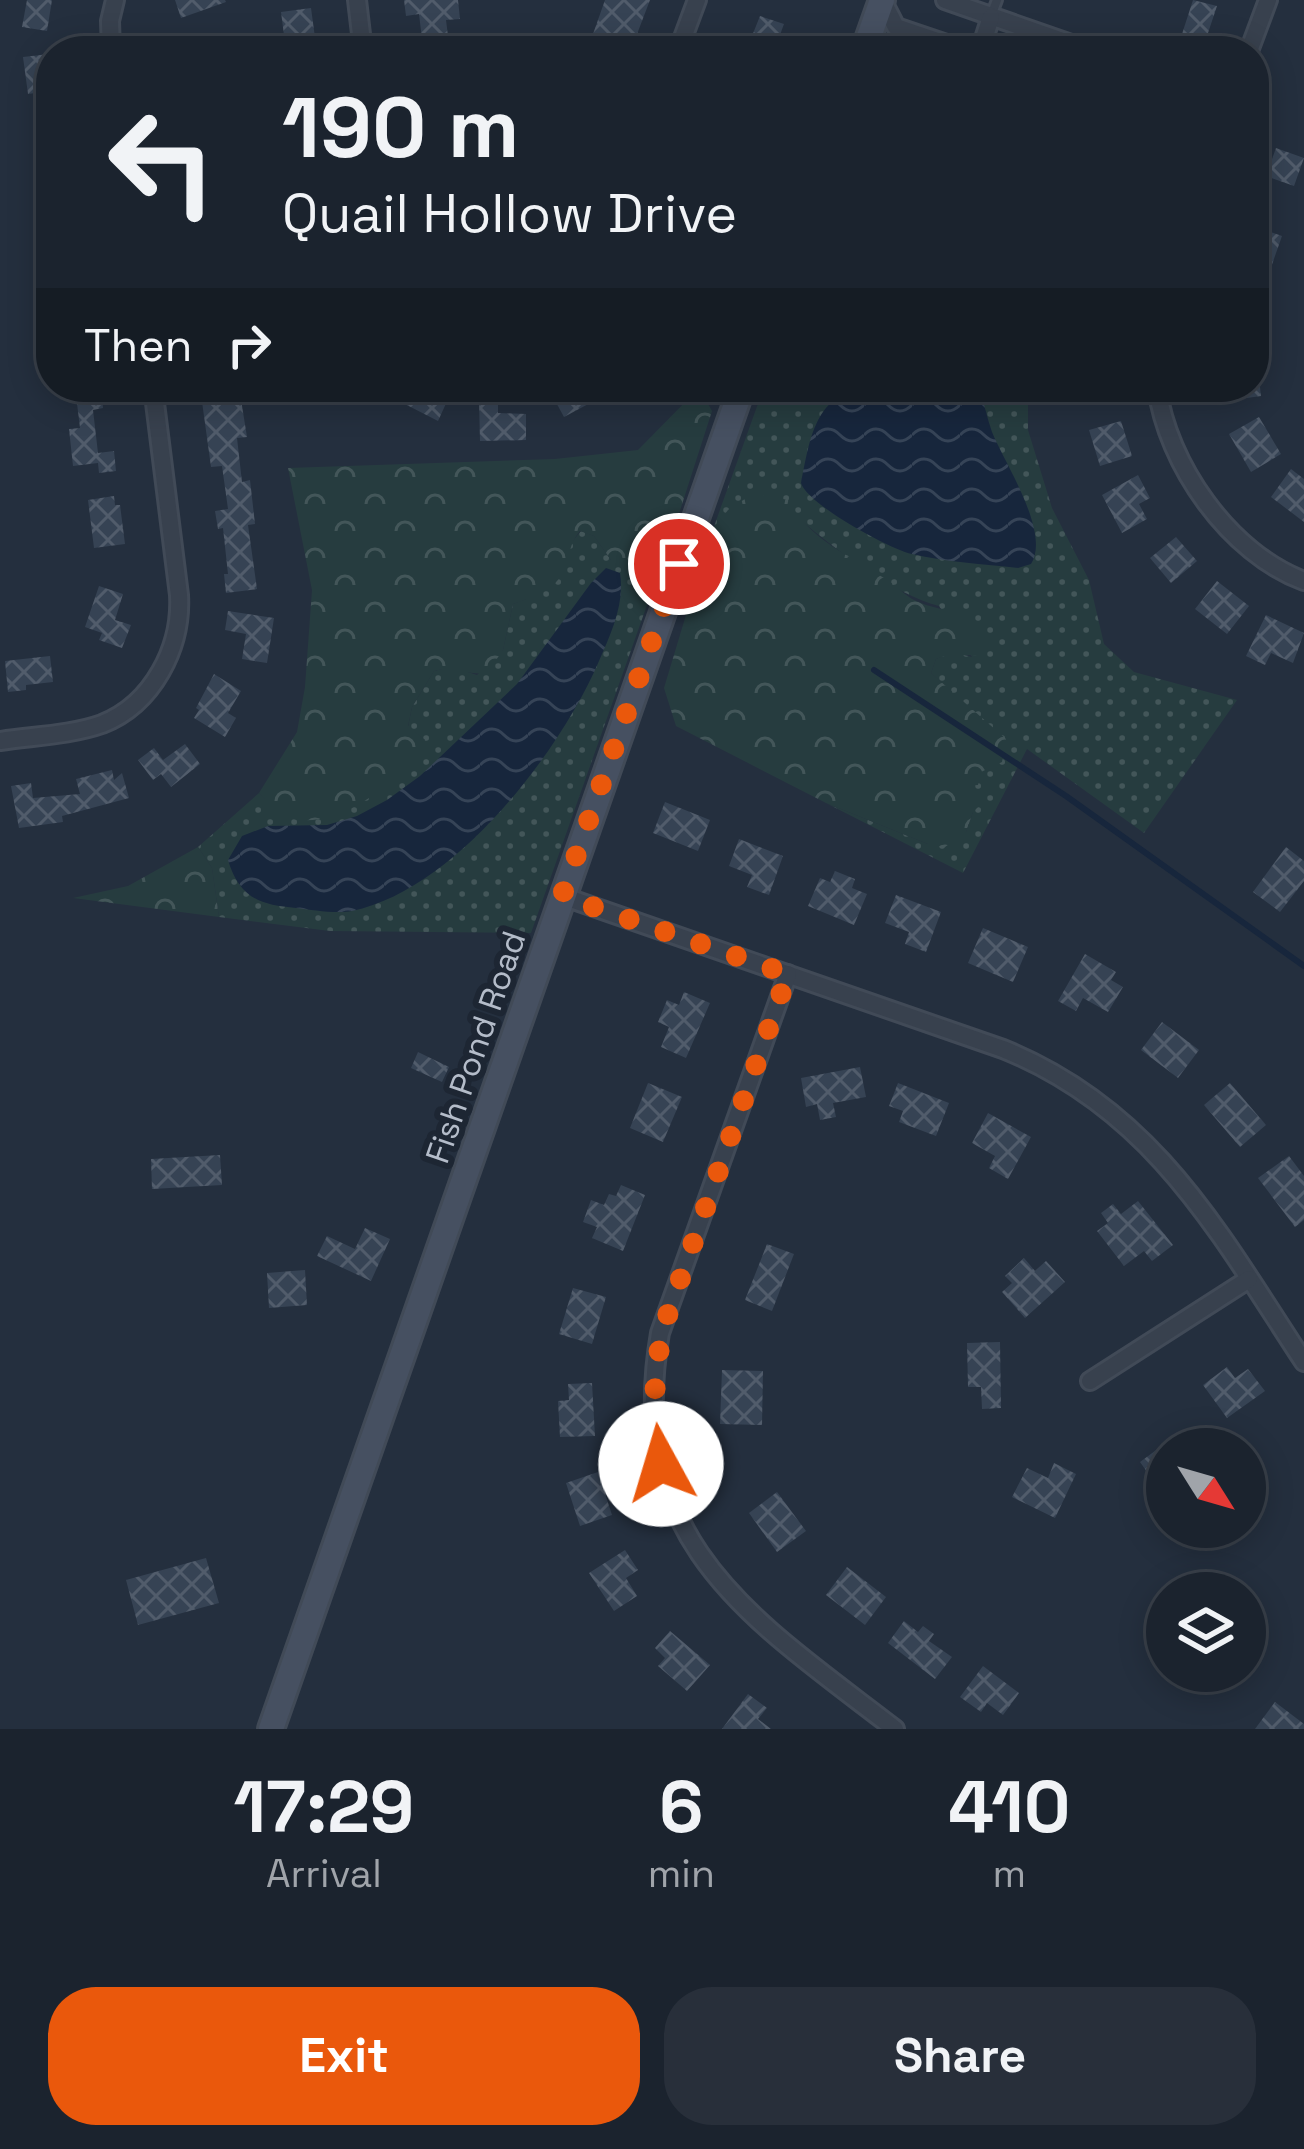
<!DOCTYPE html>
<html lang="en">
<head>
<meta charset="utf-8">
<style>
  :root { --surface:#1b232e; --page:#282f3a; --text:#f1f3f6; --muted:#a0a4aa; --line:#39404a; --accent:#ea580c }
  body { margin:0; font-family:"Space Grotesk",sans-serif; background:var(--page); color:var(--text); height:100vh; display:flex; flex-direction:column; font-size:45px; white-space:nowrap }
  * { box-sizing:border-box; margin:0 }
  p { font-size:39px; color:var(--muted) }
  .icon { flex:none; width:66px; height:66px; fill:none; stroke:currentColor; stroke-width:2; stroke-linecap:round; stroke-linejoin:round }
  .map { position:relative; height:1729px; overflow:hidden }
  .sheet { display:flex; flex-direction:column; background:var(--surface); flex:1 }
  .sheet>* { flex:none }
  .top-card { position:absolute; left:36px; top:36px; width:1233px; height:366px; border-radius:48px; box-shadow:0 6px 30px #0003,0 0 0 3px var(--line); background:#1b232e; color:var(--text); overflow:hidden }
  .needle { width:78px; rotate:127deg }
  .controls { position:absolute; left:1146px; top:1428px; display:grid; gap:24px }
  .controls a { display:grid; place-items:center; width:120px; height:120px; border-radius:50%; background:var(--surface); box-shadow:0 6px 30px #0003,0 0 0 3px var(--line); font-size:60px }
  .pin { position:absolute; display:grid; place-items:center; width:102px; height:102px; color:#fff; margin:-51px; border:6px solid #fff; border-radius:50%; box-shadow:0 3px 12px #0007 }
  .me { position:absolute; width:132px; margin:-66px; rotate:354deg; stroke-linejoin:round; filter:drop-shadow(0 0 9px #0008) }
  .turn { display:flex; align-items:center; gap:42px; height:252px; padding:0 48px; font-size:54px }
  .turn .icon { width:156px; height:156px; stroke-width:2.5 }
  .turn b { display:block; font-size:84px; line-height:102px }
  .then { display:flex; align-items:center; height:114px; padding:0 48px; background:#0003; gap:24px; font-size:45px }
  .eta { display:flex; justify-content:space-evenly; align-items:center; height:204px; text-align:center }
  .eta b { font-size:72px; font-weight:800; line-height:84px }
  .primary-button { display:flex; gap:24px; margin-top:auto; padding:24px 48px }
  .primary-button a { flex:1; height:138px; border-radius:48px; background:var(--accent); color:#fff; font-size:48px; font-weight:800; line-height:138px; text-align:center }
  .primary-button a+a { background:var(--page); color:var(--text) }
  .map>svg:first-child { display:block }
  .grass { fill:url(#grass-dots) }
  .forest { fill:url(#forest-crowns) }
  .water { fill:url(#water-waves) }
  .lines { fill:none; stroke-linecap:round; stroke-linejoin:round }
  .stream { stroke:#17263c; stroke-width:6 }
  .building { fill:url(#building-cross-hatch) }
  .lane-casing { stroke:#414a57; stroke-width:14 }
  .street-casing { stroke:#414a57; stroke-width:22 }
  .secondary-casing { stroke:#414a57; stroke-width:30 }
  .lane { stroke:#38414e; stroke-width:8 }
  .street { stroke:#38414e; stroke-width:16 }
  .secondary { stroke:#465061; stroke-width:24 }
  .route { stroke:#ea580c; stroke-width:21; stroke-dasharray:0 37.8 }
  .labels { text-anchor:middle; stroke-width:12; stroke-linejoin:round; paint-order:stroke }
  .street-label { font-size:33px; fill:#b4bcc9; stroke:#1d2633 }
</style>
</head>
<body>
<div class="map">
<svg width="1304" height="1729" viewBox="0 0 1304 1729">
  <defs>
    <pattern id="grass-dots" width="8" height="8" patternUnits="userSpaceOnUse" patternTransform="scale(3)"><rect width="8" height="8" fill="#263c3f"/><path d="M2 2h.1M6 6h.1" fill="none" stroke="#435659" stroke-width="1.8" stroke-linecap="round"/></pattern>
    <pattern id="forest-crowns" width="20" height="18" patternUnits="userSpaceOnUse" patternTransform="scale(3)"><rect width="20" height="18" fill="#263c3f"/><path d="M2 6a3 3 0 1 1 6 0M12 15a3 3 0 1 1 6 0" fill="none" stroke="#435659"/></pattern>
    <pattern id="water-waves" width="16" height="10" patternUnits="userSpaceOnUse" patternTransform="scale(3)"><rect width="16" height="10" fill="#17263c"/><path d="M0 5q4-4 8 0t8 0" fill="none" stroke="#364457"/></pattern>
    <pattern id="building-cross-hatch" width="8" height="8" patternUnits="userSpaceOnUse" patternTransform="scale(3)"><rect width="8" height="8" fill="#364354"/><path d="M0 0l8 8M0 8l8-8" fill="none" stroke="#515c6b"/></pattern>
  </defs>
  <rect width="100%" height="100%" fill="#242f3e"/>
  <g class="grass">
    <path d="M764 387H1028V430L1052 508 1089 580 1104 644 1134 672 1237 700 1144 833 1027 749 963 873 826 803 928 844 966 832 973 812 963 785 955 695 931 673 936 659 953 652 972 657 939 606C895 595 832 547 797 517L712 532Z"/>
    <path d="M676 523 531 933 330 931 219 917 212 868 198 847 259 793 281 814 425 740 408 727 412 707 434 671 452 667 477 675 503 650 513 604C582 580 547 569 581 531L594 536 611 560 644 526 660 532Z"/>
  </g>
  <g class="forest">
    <path d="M699 388 712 411 676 523 660 532 644 527 640 542 624 562 611 560 594 536 580 531C569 544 570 555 564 570 555 591 533 597 513 604L503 650 487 673C468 676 454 666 434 671L412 707 408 726 425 740C407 780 326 840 280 814 273 809 265 799 259 793L297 732 305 687 312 590 288 468 555 459 638 450Z"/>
    <path d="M754 493 788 500C809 540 854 558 890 582 898 587 905 595 912 599 945 616 970 604 990 645L986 654C967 658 954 651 936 659L931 673 1006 739 1002 762 981 772 978 785 965 786 983 802 973 812 966 832 945 847 928 844 826 803 676 726 664 688 711 532 728 510Z"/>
    <path d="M198 847 212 868 219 917 73 898 128 886Z"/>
  </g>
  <g class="water">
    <path d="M867 387H979C984 402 987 418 992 432 1005 464 1051 533 1031 564L1018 568C983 564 946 562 912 554 889 549 807 504 801 483 810 440 814 394 867 387Z"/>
    <path d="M606 568 620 573C625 604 611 633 599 661 560 752 455 890 352 911 335 914 313 910 296 908 259 905 239 897 228 860L242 836 268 826 327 825 357 816 387 800 420 776 517 684 591 583Z"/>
  </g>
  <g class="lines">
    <path class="stream" d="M874 670 1066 796 1304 966"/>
  </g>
  <g class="building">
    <path d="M27 0H52L47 31 22 27Z"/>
    <path d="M175 0H225L226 2 181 18Z"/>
    <path d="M404 0H458L460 19 446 20 448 36 422 39 419 14 406 16Z"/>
    <path d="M605 0H650L634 42 619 36 614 51H587Z"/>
    <path d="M1193 0 1217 6 1205 42 1182 34Z"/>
    <path d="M311 8 316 45 312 46 313 51H286L281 12Z"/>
    <path d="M760 16 784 24 774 51H746Z"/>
    <path d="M49 54 51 91 28 94 23 57Z"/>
    <path d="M1276 148 1304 158 1294 186 1266 176Z"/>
    <path d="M1254 226 1282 236 1269 273 1254 267Z"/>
    <path d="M75 387H101L103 408 93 410 98 453 114 451 116 471 99 473 98 463 73 466 69 429 80 428Z"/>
    <path d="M200 387H239L247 437 237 438 242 482 250 480 255 524 248 525 257 589 226 593 224 574H228L223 528 218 529 215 511 228 509 222 466 211 467Z"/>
    <path d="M403 387H444L441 394 449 397 438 421 397 400Z"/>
    <path d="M567 387H620L564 417 552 395Z"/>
    <path d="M1217 387H1260L1261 396 1219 402Z"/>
    <path d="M479 400H498V413L526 414V440L480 441Z"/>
    <path d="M1259 417 1281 454 1251 472 1229 434Z"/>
    <path d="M1121 421 1132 456 1100 466 1089 430Z"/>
    <path d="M1291 469 1304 479V522L1271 497Z"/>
    <path d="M1138 475 1150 498 1139 504 1147 519 1122 533 1102 495Z"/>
    <path d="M114 496 115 505H120L125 544 94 548 88 500Z"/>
    <path d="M1176 537 1197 561 1171 583 1150 558Z"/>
    <path d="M1217 581 1249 606 1227 634 1195 609Z"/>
    <path d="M99 586 123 594 115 620 131 625 122 648 99 640 102 633 85 627Z"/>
    <path d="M228 611 274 618 267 663 242 659 246 634 225 630Z"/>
    <path d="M1266 615 1304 633 1293 663 1271 653 1265 665 1246 656Z"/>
    <path d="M50 656 53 682 26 685V690L8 692 5 661Z"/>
    <path d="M214 674 241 691 228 713 236 718 225 737 194 718 199 710 196 708Z"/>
    <path d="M185 744 200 764 171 787 161 774 153 780 138 760 154 748 163 760Z"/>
    <path d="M112 770 114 780 122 773 129 798 62 816 63 822 19 828 11 786 31 783 33 798 80 794 76 779Z"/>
    <path d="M665 802 710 820 698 851 653 833Z"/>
    <path d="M739 839 783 856 769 895 747 887 752 875 729 866Z"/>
    <path d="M1286 847 1304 861V881L1280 912 1253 892Z"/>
    <path d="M835 871 855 879 852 888 867 894 854 925 808 906 820 878 830 882Z"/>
    <path d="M896 895 941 912 926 952 905 944 909 932 885 923Z"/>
    <path d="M983 928 1028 947 1013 982 968 963Z"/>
    <path d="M1085 954 1116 972 1111 980 1123 987 1108 1012 1083 998 1076 1011 1058 1001Z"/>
    <path d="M684 992 710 1003 686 1058 661 1047 669 1027 658 1022 667 1000 679 1005Z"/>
    <path d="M1162 1022 1199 1050 1178 1078 1141 1050Z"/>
    <path d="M418 1052 449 1067 442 1082 411 1068Z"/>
    <path d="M860 1067 866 1097 833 1103 836 1117 820 1120 817 1104 806 1107 801 1078Z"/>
    <path d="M648 1083 682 1097 663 1142 630 1128Z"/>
    <path d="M898 1083 949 1103 936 1136 899 1122 903 1111 889 1106Z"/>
    <path d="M1230 1083 1266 1125 1240 1147 1204 1105Z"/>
    <path d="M988 1113 1031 1137 1008 1179 989 1168 995 1156 972 1143Z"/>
    <path d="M220 1155 222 1185 152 1189 151 1159Z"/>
    <path d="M1289 1156 1304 1176V1220L1295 1227 1258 1178Z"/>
    <path d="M621 1185 645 1195 623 1251 592 1238 597 1227 583 1222 591 1200 604 1205 609 1194 616 1196Z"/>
    <path d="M1138 1201 1173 1245 1152 1261 1144 1251 1124 1266 1097 1231 1108 1223 1101 1213 1113 1204 1121 1214Z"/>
    <path d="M365 1228 390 1239 371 1281 317 1256 327 1236 355 1249Z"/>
    <path d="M767 1244 794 1254 772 1311 745 1300Z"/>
    <path d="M1024 1258 1035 1271 1046 1261 1065 1282 1025 1318 1002 1292 1012 1283 1005 1276Z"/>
    <path d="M305 1270 307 1305 269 1308 267 1273Z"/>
    <path d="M573 1288 606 1297 592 1344 559 1334Z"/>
    <path d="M1000 1342 1001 1408 982 1409 981 1387H968L967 1343Z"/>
    <path d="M1227 1367 1235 1378 1248 1369 1265 1391 1227 1418 1203 1385Z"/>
    <path d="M722 1370 763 1371 762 1425 720 1424Z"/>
    <path d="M592 1383 595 1436 560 1437 558 1401 569 1400 568 1384Z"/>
    <path d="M1182 1431 1195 1449H1167V1500L1140 1462Z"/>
    <path d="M1054 1463 1076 1474 1055 1518 1012 1497 1027 1468 1048 1478Z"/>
    <path d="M598 1472 612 1515 580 1526 566 1483Z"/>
    <path d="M777 1492 806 1531 777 1552 749 1513Z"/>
    <path d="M625 1550 638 1570 626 1578 637 1596 614 1611 589 1573Z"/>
    <path d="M206 1558 219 1603 138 1625 126 1580Z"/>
    <path d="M847 1567 886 1597 865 1625 826 1595Z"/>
    <path d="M904 1621 918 1632 923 1626 934 1634 929 1641 952 1657 935 1679 888 1643Z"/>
    <path d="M670 1631 710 1665 687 1691 658 1666 665 1658 655 1648Z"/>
    <path d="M983 1666 1019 1693 1003 1715 987 1703 981 1712 960 1697Z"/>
    <path d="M748 1694 767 1708 758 1719 771 1729H722Z"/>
    <path d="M1275 1702 1304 1724V1729H1255Z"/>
  </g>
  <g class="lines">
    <g class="lane-casing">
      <path id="lane" d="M991 16 997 0"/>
    </g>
    <g class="street-casing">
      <g id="street">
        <path d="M357 0 363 51"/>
        <path d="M882 0 896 27 967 51"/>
        <path d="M945 0 1091 51"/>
        <path d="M111 51 110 21 115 0"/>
        <path d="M678 51 697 0"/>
        <path d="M980 51 991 17"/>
        <path d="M1249 51 1268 0"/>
        <path d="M1157 387C1167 464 1229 553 1304 581"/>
        <path d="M0 741C33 736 71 735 102 724 153 704 182 647 179 595L153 387"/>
        <path d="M562 896 1003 1049C1154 1110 1219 1233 1304 1362"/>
        <path d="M788 974 660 1333C624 1542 751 1618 895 1729"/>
        <path d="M1090 1381 1249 1279"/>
      </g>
    </g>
    <g class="secondary-casing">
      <g id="secondary">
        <path d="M864 51 882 0"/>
        <path d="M271 1729 742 387"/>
      </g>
    </g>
    <use href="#lane" class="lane"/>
    <use href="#street" class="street"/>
    <use href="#secondary" class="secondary"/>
  </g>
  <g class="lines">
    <path class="route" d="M661 1464 655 1387 661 1334 788 974 562 896 679 564"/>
  </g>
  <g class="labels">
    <g class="street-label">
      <text transform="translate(475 1047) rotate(-71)" y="12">Fish Pond Road</text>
    </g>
  </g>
</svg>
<div class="controls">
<a><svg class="needle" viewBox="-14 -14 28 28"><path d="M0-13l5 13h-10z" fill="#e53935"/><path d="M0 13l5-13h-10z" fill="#a0a4aa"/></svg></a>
<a><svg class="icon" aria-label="layers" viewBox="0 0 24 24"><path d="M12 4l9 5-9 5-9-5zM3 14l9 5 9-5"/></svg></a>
</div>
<div class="pin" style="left:679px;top:564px;background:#d93025"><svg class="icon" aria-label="arrive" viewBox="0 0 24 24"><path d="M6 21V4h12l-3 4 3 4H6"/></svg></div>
<svg class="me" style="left:661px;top:1464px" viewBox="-20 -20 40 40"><circle r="19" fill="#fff"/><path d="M0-13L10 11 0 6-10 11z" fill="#ea580c"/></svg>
<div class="top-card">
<div class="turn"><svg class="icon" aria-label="left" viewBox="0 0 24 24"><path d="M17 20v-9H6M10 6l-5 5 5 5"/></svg><div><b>190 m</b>Quail Hollow Drive</div></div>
<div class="then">Then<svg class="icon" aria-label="right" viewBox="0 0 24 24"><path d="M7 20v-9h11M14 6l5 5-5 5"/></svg></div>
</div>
</div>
<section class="sheet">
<div class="eta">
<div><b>17:29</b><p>Arrival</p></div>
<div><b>6</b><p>min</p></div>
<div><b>410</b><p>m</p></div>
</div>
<div class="primary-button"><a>Exit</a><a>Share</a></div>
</section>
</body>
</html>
